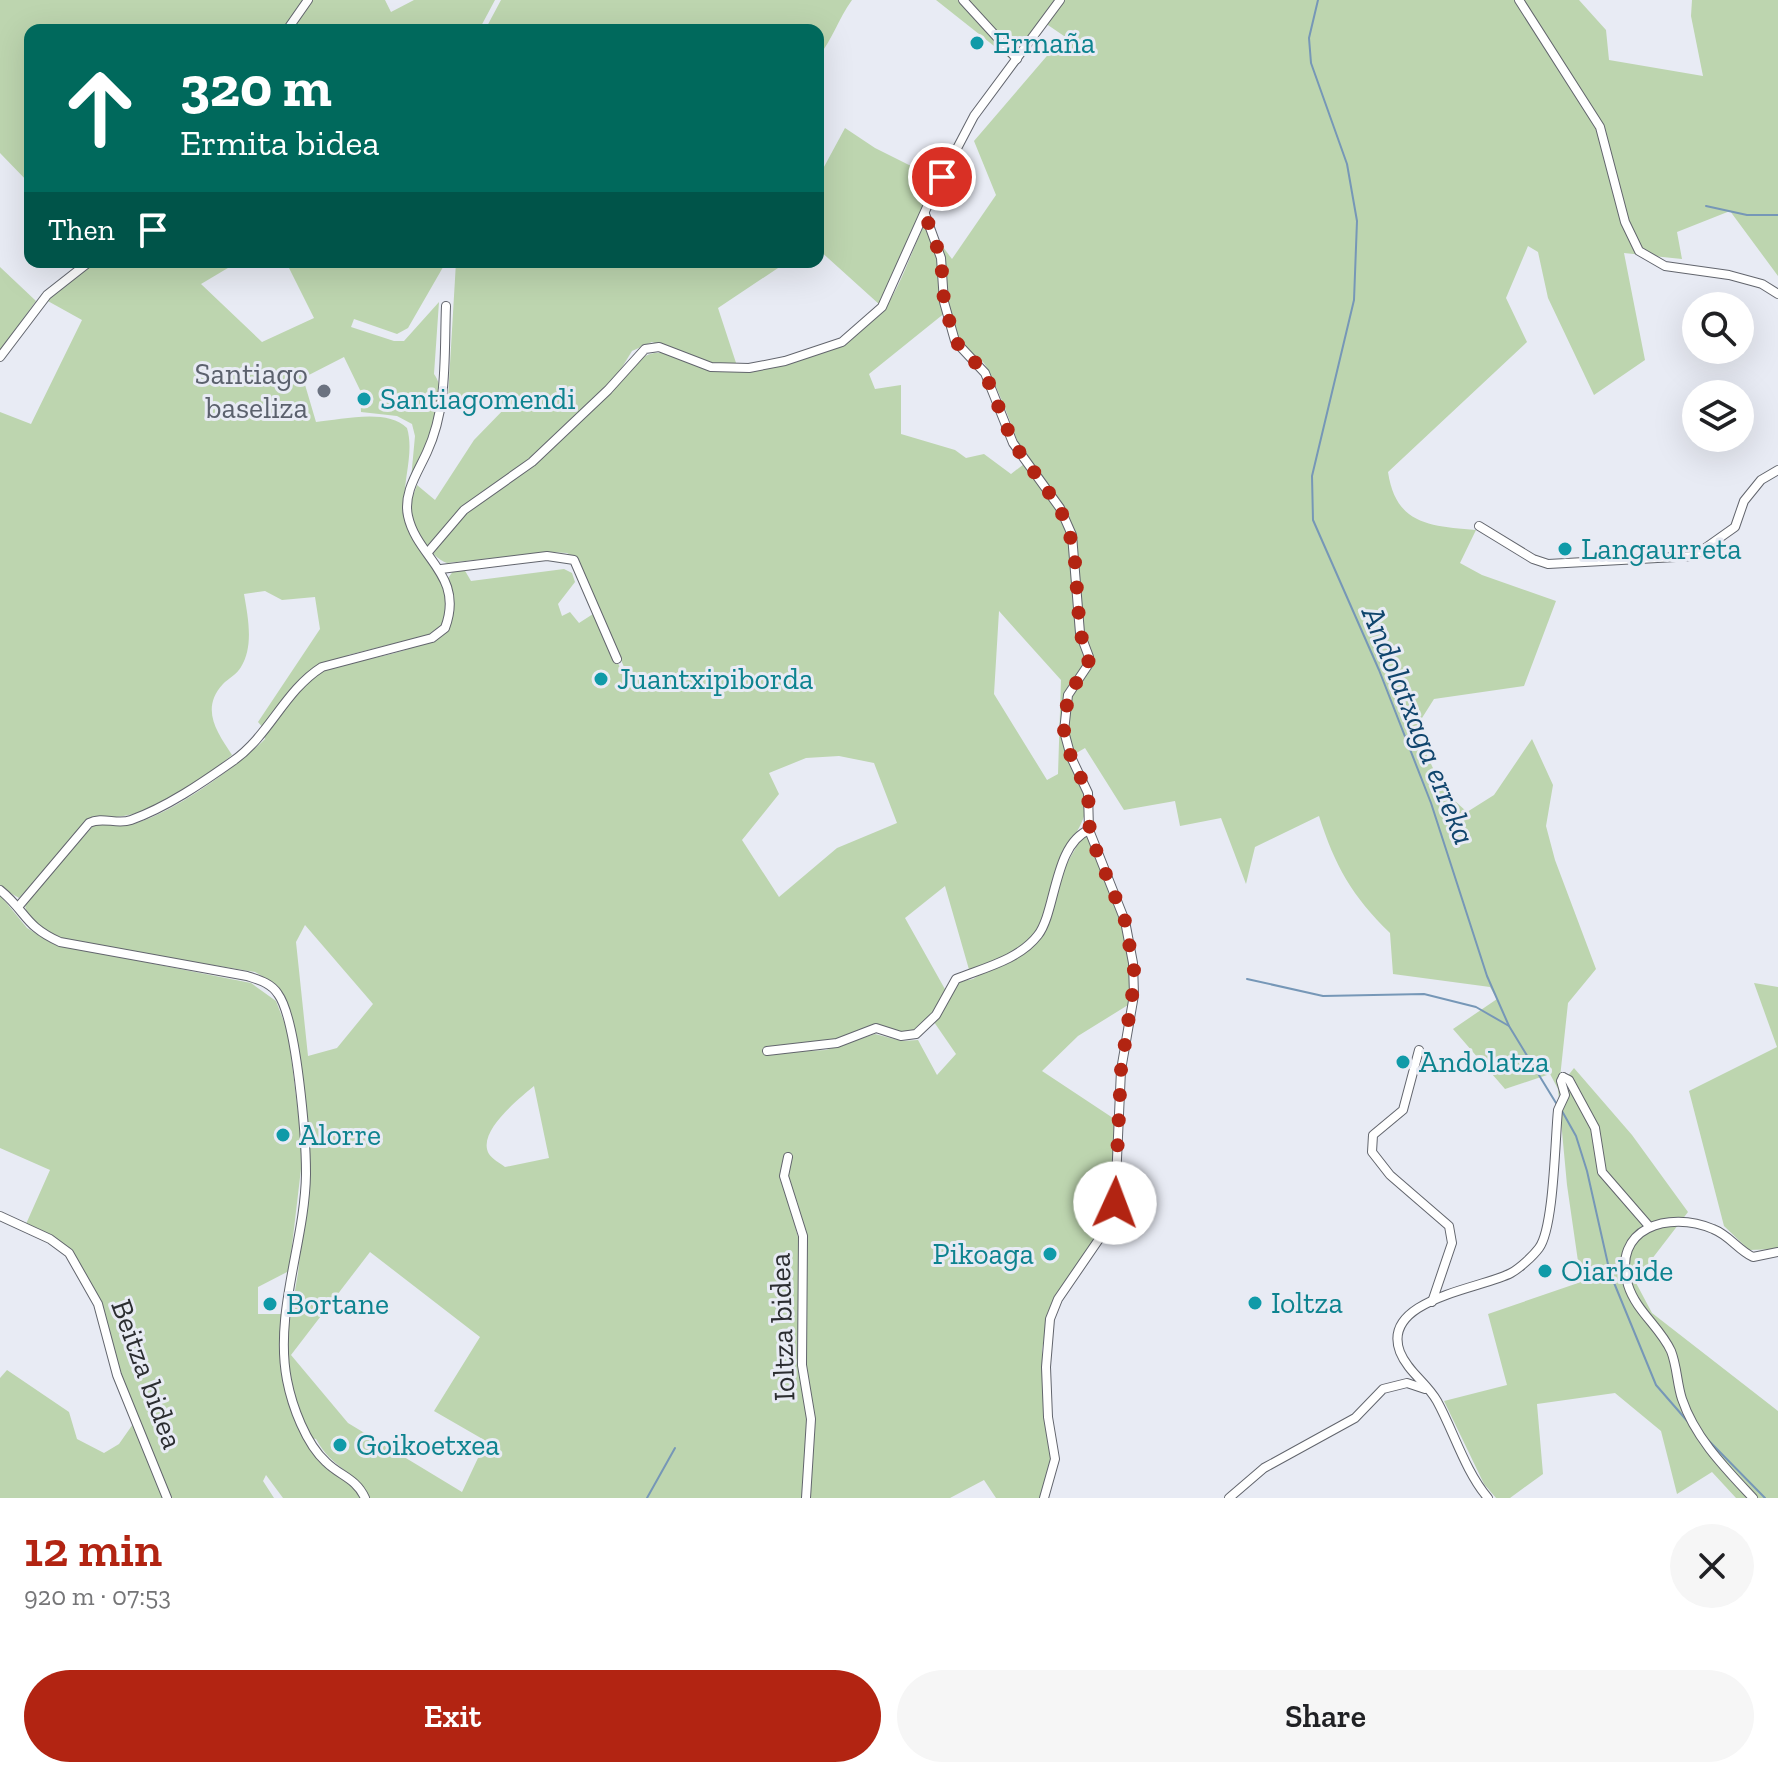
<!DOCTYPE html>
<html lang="en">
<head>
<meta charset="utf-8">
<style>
  :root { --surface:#fff; --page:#f6f6f6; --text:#202124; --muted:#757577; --accent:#b22412 }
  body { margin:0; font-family:"Zilla Slab",serif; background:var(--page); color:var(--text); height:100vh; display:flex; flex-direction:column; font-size:30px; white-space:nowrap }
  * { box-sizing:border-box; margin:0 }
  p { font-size:26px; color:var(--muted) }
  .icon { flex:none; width:44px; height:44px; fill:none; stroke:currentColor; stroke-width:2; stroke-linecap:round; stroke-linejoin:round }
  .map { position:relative; height:1498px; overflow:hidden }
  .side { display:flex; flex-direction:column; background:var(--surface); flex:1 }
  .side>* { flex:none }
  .banner { position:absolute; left:24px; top:24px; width:800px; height:244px; border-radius:16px; box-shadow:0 8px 32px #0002; background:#00695c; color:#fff; overflow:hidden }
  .tools { position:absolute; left:1682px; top:292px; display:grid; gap:16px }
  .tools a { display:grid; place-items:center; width:72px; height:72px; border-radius:50%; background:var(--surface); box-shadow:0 8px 32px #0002; font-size:40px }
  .pin { position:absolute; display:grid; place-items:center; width:68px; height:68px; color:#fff; margin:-34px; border:4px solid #fff; border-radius:50%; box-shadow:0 2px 8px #0007 }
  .me { position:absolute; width:88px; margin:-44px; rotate:2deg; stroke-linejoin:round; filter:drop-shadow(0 0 6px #0008) }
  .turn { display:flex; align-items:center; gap:28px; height:168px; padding:0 24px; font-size:36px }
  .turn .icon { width:104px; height:104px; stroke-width:2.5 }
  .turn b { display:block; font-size:56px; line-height:68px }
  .then { display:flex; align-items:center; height:76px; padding:0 24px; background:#0003; gap:16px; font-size:30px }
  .round { display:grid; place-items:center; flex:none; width:84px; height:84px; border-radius:42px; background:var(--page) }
  .head { display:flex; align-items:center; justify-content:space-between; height:136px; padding:0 24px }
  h1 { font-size:48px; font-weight:600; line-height:60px; color:var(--accent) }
  .action { display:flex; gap:16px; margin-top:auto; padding:16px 24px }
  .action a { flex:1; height:92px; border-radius:48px; background:var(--accent); color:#fff; font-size:32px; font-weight:600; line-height:92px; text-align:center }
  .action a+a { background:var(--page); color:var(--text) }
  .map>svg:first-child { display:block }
  .green { fill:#bdd5af; fill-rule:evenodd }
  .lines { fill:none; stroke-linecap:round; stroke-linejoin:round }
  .stream { stroke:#7697b7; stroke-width:2 }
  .minor-casing { stroke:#62656d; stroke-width:10 }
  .minor { stroke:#fff; stroke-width:8 }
  .route { stroke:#b22412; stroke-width:14; stroke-dasharray:0 25.2 }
  .culture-dot { fill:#0f9aa8; stroke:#e8ebf4; stroke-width:3 }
  .worship-dot { fill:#6b7280; stroke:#e8ebf4; stroke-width:3 }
  .labels { text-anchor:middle; stroke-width:6; stroke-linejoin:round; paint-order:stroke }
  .culture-label { font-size:30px; fill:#0d838f; stroke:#e8ebf4; text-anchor:start }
  .worship-label { font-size:30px; fill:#5b616d; stroke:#e8ebf4; text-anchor:end }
  .street-label { font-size:30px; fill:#2b2d30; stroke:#e8ebf4 }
  .water-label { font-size:32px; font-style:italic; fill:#10456d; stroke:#e8ebf4 }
</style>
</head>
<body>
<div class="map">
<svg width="1778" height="1498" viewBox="0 0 1778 1498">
  <rect width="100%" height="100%" fill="#e8ebf4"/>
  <g class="green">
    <path d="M0 0H385L391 12 414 0H495L479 30H30V184L0 153Z"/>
    <path d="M501 0H852C838 19 833 39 818 57V30H485Z"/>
    <path d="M936 0H1579L1606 30 1609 60 1703 76 1691 16 1692 0H1778V276L1730 211 1677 232 1682 259 1624 253 1645 360 1594 395 1548 298 1538 252 1528 246 1506 298 1527 342 1388 472C1396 525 1430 526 1476 530L1460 563 1482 575 1556 601 1524 686 1434 699 1415 729 1443 790 1467 812 1494 795 1532 739 1553 785 1546 826 1555 860 1596 969 1568 1003 1559 1087 1574 1068 1632 1135 1688 1212 1635 1281 1652 1313 1778 1411V1498H1736L1712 1472 1677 1494 1661 1431 1615 1393 1537 1404 1543 1474 1510 1498H1496L1484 1484 1444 1401 1507 1385 1488 1314 1581 1282 1567 1185 1558 1089 1550 1074 1505 1089 1453 1029 1497 999 1490 987 1393 974 1390 933C1352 896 1335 866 1319 816L1255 847 1246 884 1221 818 1180 826 1175 801 1124 810 1085 748 1068 758C1101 822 1081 814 1056 871 1049 887 1050 904 1044 919 1034 946 996 964 970 973L945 886 905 918 946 991 933 1015 917 1030 905 1034 877 1026 835 1041 771 1046 770 1053 826 1050 875 1034 902 1041 918 1040 937 1075 956 1054 934 1022 958 982 973 979 1036 941 1050 918 1060 875 1081 839 1087 836 1123 923 1130 970 1128 1005 1078 1036 1042 1071 1116 1120 1112 1202 1108 1216 1097 1239 1056 1297 1047 1318 1042 1350 1045 1415 1052 1455 1041 1498H996L984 1480 950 1498H809L813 1415 804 1365 805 1243 798 1204 786 1175 790 1158 786 1155 781 1172 799 1241 800 1367 808 1418 805 1498H369C355 1470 332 1469 316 1439L306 1437C318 1469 347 1472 362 1498H283L266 1475 263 1481 274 1498H169L75 1256 59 1241 26 1224 50 1170 0 1148V895L27 928 53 944 251 983 276 1001 288 1032 303 1152 289 1271 258 1287V1314H283L281 1336 288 1331 298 1273 309 1170 304 1109 285 996 274 983 255 972 66 941C47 934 25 926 25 902L94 825C106 822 119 827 132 824 171 815 236 767 265 739L264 729 258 722 320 629 315 597 282 600 265 591 244 594C248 617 254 646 241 667 237 674 228 679 223 684 200 709 217 732 232 755 195 786 143 825 93 816L19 898 0 887V412L31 424 82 320 46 300 93 262H238L201 284 262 342 314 318 286 262H446L408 328 397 334 354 319 351 327 394 341H404L439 302 434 374C454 402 423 451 411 479L415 436 412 424 397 416 361 412 360 390 344 357 303 378 316 422C341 420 387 408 407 428 416 458 397 491 408 521 419 555 471 595 436 633L348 655 345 663C372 659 436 648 449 623L448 578 454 570 464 569 471 581 564 569 572 573 575 582 558 604 562 616 570 612 579 623 593 614 627 681 637 692 638 684 624 667 577 559 567 553 551 552 447 563C431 558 412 527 411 511 410 501 414 494 417 485L435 500 474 440 508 405 471 396 448 398 456 262H787L718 308 739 372C793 363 844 354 882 311 899 292 913 247 925 223L952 259 996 195 974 141 1064 36 1042 21 1013 61ZM946 312 960 351C967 354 978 357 983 362 991 369 1024 454 1024 464L1011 474 984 454 966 458 955 450 901 434V385L875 389 869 374ZM652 342 684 354 680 358C651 346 646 357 621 369L632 351ZM999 611 1061 680 1058 774 1047 780 994 694ZM839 756 874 763 897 823 837 848 779 897 742 840 779 794 769 773 806 758ZM305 925 373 1004 337 1048 308 1056 296 942ZM534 1086 549 1158 505 1167C500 1163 492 1159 489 1154 476 1132 520 1098 534 1086ZM370 1252 480 1337 434 1411 486 1441 462 1492 348 1423 291 1355Z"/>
    <path d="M845 128 875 148 935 178 880 305 818 249V178Z"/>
    <path d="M0 267 36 301 0 351Z"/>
    <path d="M1754 983 1778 987V1249L1749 1250 1724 1226 1689 1091 1777 1047Z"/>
    <path d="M7 1370 69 1412 77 1439 104 1453 119 1444 133 1424 164 1498H0V1378Z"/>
  </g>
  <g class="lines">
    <g class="stream">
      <path d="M1318 0 1309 38 1311 63 1347 164 1357 221 1354 300 1312 476 1313 520 1379 670 1431 803 1487 976 1509 1026 1556 1103"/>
      <path d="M1706 206 1747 215H1778"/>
      <path d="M1247 979 1323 996 1424 994 1476 1007 1509 1026"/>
      <path d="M1562 1111 1576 1136 1587 1171 1610 1273 1656 1385 1689 1423"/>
      <path d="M1708 1440 1765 1498"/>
      <path d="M647 1498 675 1448"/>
    </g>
    <g class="minor-casing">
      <g id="minor">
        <path d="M963 0 1017 59"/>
        <path d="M1519 0 1600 127 1625 222 1639 251 1665 266 1729 275 1762 284 1778 294"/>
        <path d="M287 30 308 0"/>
        <path d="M925 214 941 258 944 302 955 341 985 373 1013 443 1060 508 1072 535 1080 633 1089 657 1088 665 1068 695 1064 731 1071 757 1088 793 1089 830 1125 921 1133 963 1134 995 1121 1070 1115 1203 1108 1226 1058 1299 1050 1319 1046 1367 1048 1417 1055 1459 1044 1498"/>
        <path d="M0 357 47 295 89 262"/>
        <path d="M1479 526 1533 559 1548 564 1694 556 1735 527 1744 501 1761 480 1778 470"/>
        <path d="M429 551 464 510 532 462 608 390 645 349 659 347 711 367 749 368 785 361 842 342 882 307 931 198 974 116 1060 0"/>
        <path d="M441 569 547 556 574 560 617 659"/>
        <path d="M0 890C27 912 24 926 60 942L247 976C259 980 271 983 278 994 297 1020 306 1139 306 1174 305 1242 274 1312 287 1380 292 1406 306 1444 326 1462 340 1476 356 1478 365 1498"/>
        <path d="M18 907 89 823C102 816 117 825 131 820 167 807 202 783 233 761 270 735 284 691 322 667L432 638 445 628C465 575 417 558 408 516 403 493 418 472 427 452 448 407 444 355 446 306"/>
        <path d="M1419 1050 1403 1110 1373 1135 1372 1152 1390 1175 1449 1226 1452 1243 1432 1302"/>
        <path d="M767 1051 837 1043 876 1028 901 1036 916 1034 936 1015 956 979C983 968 1019 960 1038 935 1056 912 1054 844 1089 830"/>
        <path d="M1563 1077 1569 1080 1595 1128 1602 1172 1648 1225"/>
        <path d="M788 1157 784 1176 803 1236 802 1365 811 1419 806 1498"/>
        <path d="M0 1216 50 1239 69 1253 98 1304 117 1375 167 1498"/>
        <path d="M1229 1498 1264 1468 1355 1418 1383 1389 1407 1383 1425 1389"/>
        <path d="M1488 1498C1465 1471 1454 1432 1437 1401 1427 1383 1408 1372 1400 1352 1380 1299 1481 1289 1511 1273 1520 1268 1533 1256 1539 1248 1554 1228 1555 1139 1558 1110L1565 1095 1561 1081 1563 1077"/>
        <path d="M1753 1498C1726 1469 1695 1438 1682 1399 1677 1384 1677 1366 1671 1351 1660 1327 1636 1311 1628 1285 1611 1228 1669 1210 1713 1229 1729 1235 1738 1250 1753 1257L1778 1252"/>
      </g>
    </g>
    <use href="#minor" class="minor"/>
  </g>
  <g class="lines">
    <path class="route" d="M942 177 925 214 941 258 944 302 955 341 985 373 1013 443 1060 508 1074 548 1080 633 1089 657 1088 665 1068 695 1064 731 1071 757 1088 793 1090 835 1125 921 1135 976 1121 1070 1115 1203"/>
  </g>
  <g class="culture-dot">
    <circle cx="977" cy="43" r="8"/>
    <circle cx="364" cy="399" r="8"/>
    <circle cx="1565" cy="549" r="8"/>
    <circle cx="601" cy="679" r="8"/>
    <circle cx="1403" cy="1062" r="8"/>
    <circle cx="283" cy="1135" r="8"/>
    <circle cx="1050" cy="1254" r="8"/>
    <circle cx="1545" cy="1271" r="8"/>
    <circle cx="1255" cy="1303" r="8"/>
    <circle cx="270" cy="1304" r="8"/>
    <circle cx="340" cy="1445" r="8"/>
  </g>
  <circle class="worship-dot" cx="324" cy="391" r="8"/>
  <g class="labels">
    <g class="culture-label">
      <text x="993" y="53">Ermaña</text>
      <text x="380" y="409">Santiagomendi</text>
      <text x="1581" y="559">Langaurreta</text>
      <text x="617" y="689">Juantxipiborda</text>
      <text x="1419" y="1072">Andolatza</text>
      <text x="299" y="1145">Alorre</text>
      <text x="1034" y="1264" text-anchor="end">Pikoaga</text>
      <text x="1561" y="1281">Oiarbide</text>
      <text x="1271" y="1313">Ioltza</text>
      <text x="286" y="1314">Bortane</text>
      <text x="356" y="1455">Goikoetxea</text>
    </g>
    <g class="worship-label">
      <text x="308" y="384">Santiago<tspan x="308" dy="34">baseliza</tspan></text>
    </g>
    <g class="street-label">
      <text transform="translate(782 1327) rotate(-92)" y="10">Ioltza bidea</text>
      <text transform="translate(147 1374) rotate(70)" y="10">Beitza bidea</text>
    </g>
    <g class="water-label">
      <text transform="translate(1419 725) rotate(68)" y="11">Andolatxaga erreka</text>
    </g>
  </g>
</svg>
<div class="tools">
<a><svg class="icon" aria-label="search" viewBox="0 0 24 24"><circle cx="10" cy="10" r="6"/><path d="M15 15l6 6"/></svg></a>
<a><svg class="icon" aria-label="layers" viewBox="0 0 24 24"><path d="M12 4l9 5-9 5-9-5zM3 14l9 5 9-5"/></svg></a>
</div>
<div class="pin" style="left:942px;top:177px;background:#d93025"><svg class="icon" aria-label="arrive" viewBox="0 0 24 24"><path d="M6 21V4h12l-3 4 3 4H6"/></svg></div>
<svg class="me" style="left:1115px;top:1203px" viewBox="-20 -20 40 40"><circle r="19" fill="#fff"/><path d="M0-13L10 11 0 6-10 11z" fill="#b22412"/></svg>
<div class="banner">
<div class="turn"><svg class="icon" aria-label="ahead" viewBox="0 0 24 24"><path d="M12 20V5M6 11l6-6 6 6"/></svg><div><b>320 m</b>Ermita bidea</div></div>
<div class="then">Then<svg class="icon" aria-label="arrive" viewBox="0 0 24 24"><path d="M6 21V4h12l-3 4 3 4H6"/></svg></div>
</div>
</div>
<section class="side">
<div class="head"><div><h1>12 min</h1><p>920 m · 07:53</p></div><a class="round"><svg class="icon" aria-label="close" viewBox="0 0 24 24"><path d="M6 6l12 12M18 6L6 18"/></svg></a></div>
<div class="action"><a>Exit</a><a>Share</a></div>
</section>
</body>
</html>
